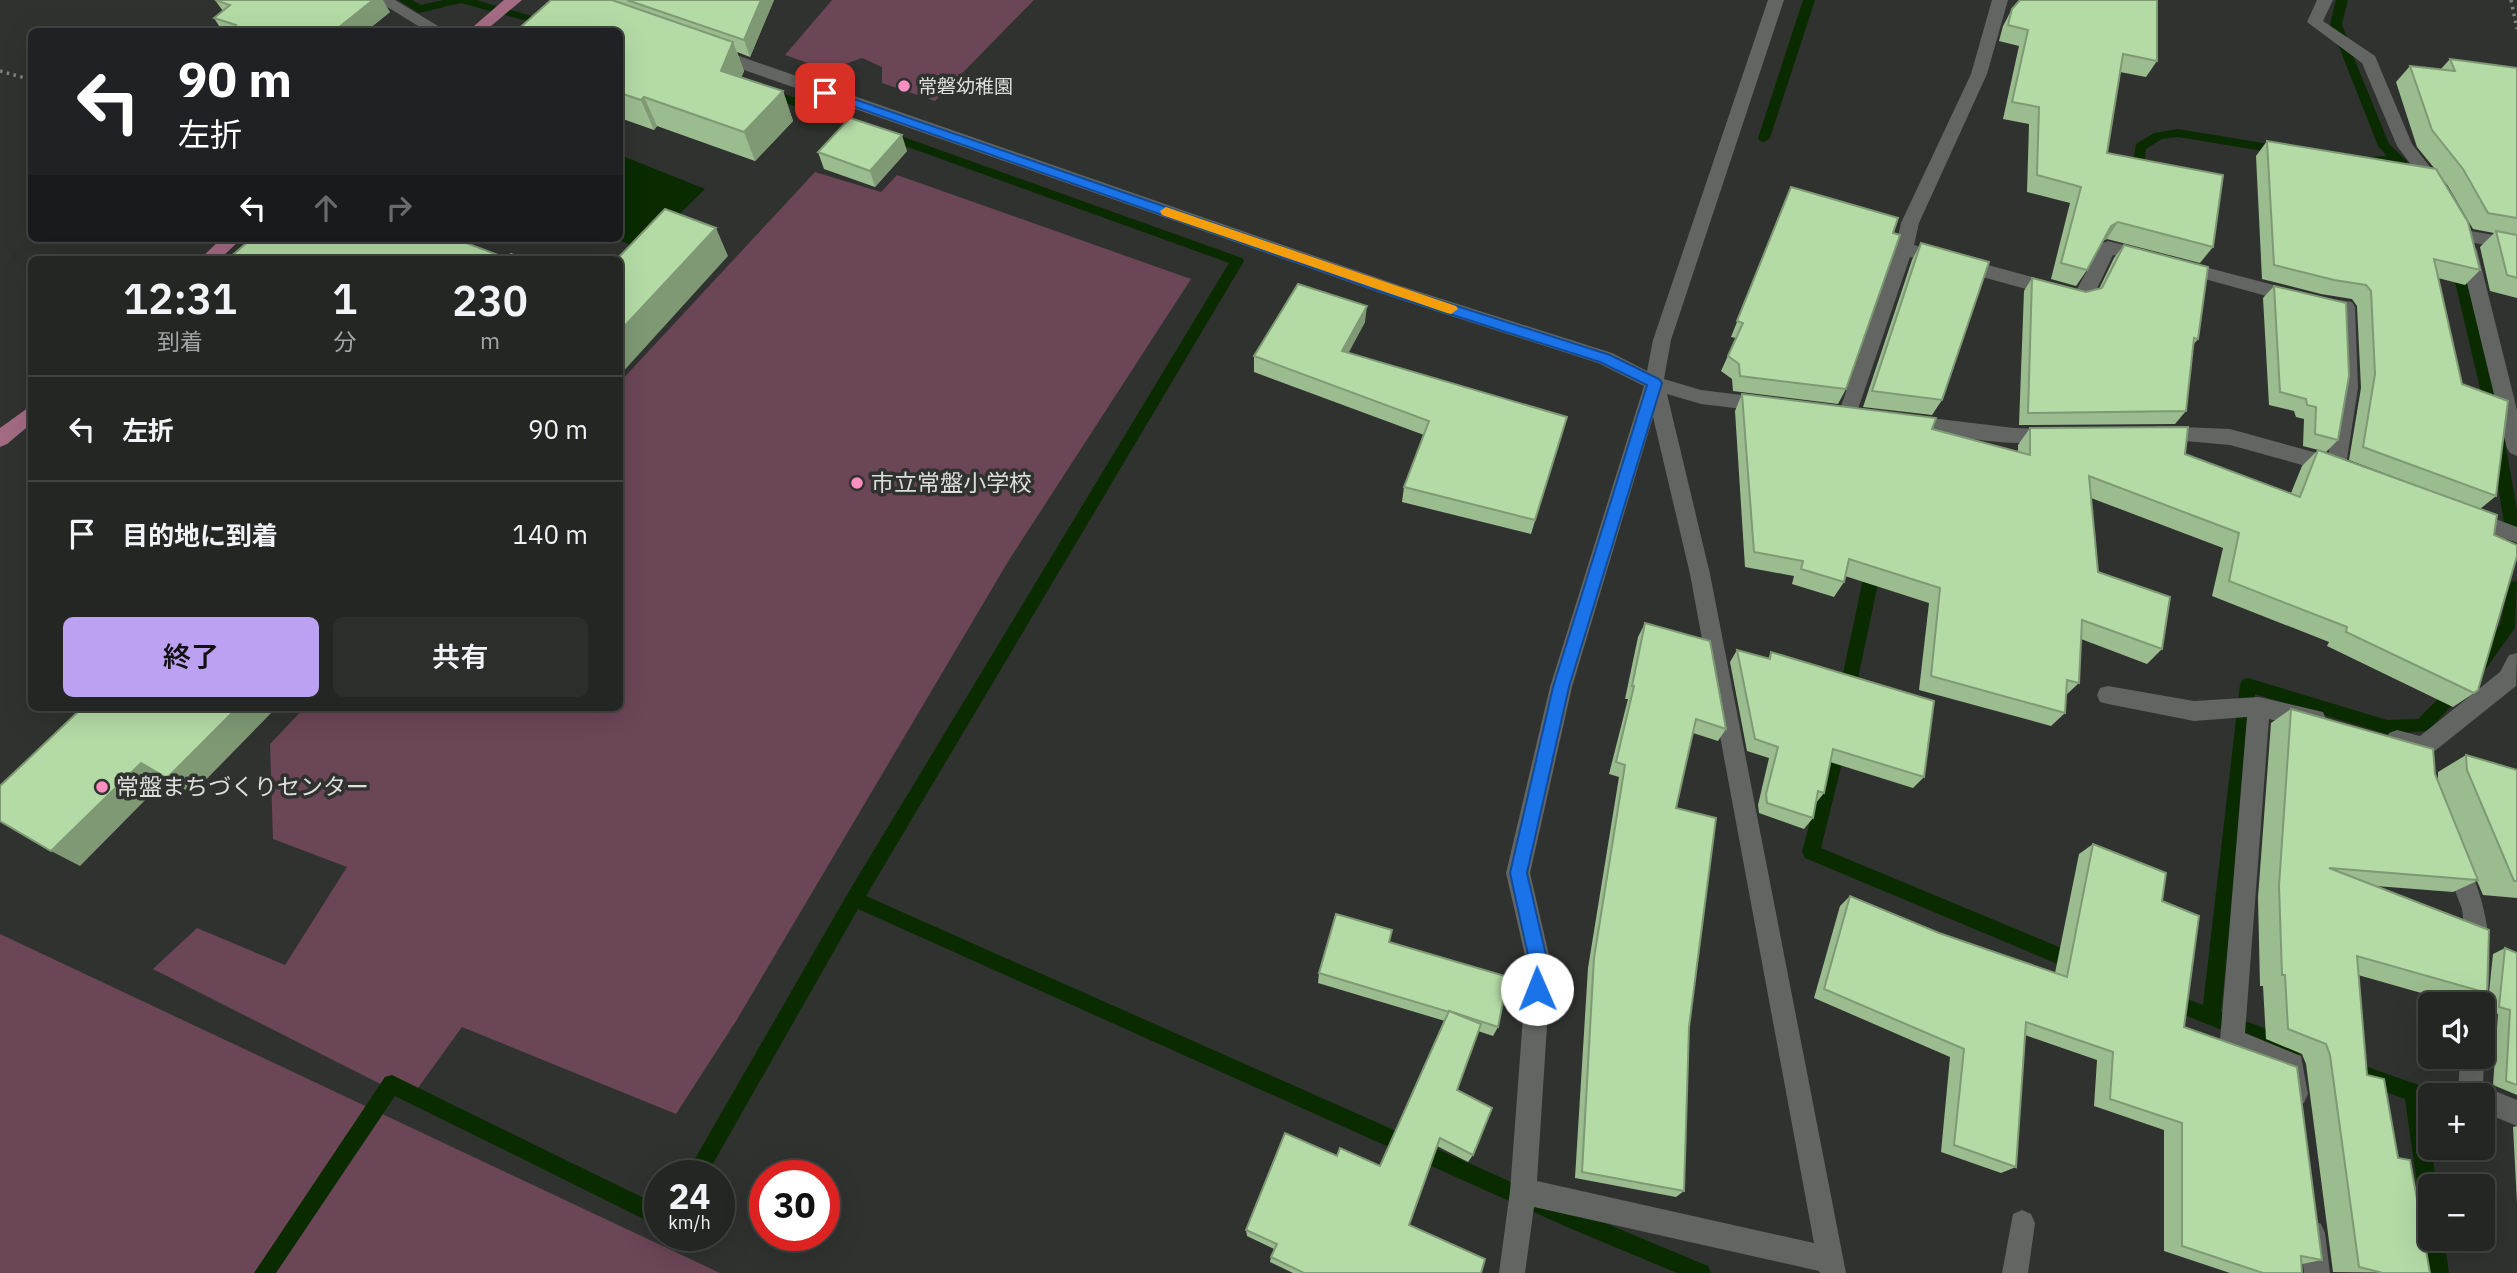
<!DOCTYPE html>
<html lang="ja">
<head>
<meta charset="utf-8">
<style>
  :root { --surface:#242623; --page:#2c2e2b; --text:#f1f3f6; --muted:#a3a5a6; --line:#414341; --accent:#bca0f2 }
  body { margin:0; font-family:"IBM Plex Sans","Noto Sans JP",sans-serif; background:var(--page); color:var(--text); height:100vh; display:flex; flex-direction:column; font-size:26px; white-space:nowrap }
  * { box-sizing:border-box; margin:0 }
  p { font-size:23px; color:var(--muted) }
  .icon { flex:none; width:38px; height:38px; fill:none; stroke:currentColor; stroke-width:2; stroke-linecap:round; stroke-linejoin:round }
  .map { position:relative; flex:1; overflow:hidden }
  .panel { position:absolute; left:28px; top:256px; width:595px; height:455px; display:flex; flex-direction:column; background:var(--surface); border-radius:10px; box-shadow:0 7px 28px #0002,0 0 0 2px var(--line) }
  .panel>* { flex:none }
  .banner { position:absolute; left:28px; top:28px; width:595px; height:214px; border-radius:10px; box-shadow:0 7px 28px #0002,0 0 0 2px var(--line); background:#202124; color:#fff; overflow:hidden }
  .buttons { position:absolute; left:2418px; top:992px; display:grid; gap:14px }
  .buttons a { display:grid; place-items:center; width:77px; height:77px; border-radius:10px; background:var(--surface); box-shadow:0 7px 28px #0002,0 0 0 2px var(--line); font-size:35px }
  .speed { position:absolute; left:644px; top:1160px; display:flex; gap:14px; font-size:35px; font-weight:700; text-align:center }
  .speed>* { display:grid; place-content:center; width:91px; height:91px; border-radius:50%; background:var(--surface); box-shadow:0 7px 28px #0002,0 0 0 2px var(--line); line-height:1 }
  .speed small { font-size:18px; font-weight:400 }
  .speed .limit { border:10px solid #d22; background:#fff; color:#111 }
  .pin { position:absolute; display:grid; place-items:center; width:60px; height:60px; color:#fff; margin:-30px; border-radius:14px; box-shadow:0 4px 10px #0006 }
  .me { position:absolute; width:77px; margin:-38px; rotate:359deg; stroke-linejoin:round; filter:drop-shadow(0 0 5px #0008) }
  .turn { display:flex; align-items:center; gap:24px; height:147px; padding:0 35px; font-size:32px }
  .turn .icon { width:91px; height:91px; stroke-width:2.5 }
  .turn b { display:block; font-size:49px; line-height:60px }
  .lanes { display:flex; align-items:center; height:66px; padding:0 35px; background:#0003; justify-content:center; gap:35px; direction:ltr }
  .lanes .off { opacity:.35 }
  .eta { display:flex; justify-content:space-evenly; align-items:center; height:119px; text-align:center }
  .eta b { font-size:42px; font-weight:600; line-height:49px }
  .action { display:flex; gap:14px; margin-top:auto; padding:14px 35px }
  .action a { flex:1; height:80px; border-radius:10px; background:var(--accent); color:#111; font-size:28px; font-weight:600; line-height:80px; text-align:center }
  .action a+a { background:var(--page); color:var(--text) }
  ul { padding:0; list-style:none }
  li { display:flex; align-items:center; gap:21px; height:105px; padding:0 35px; border-top:2px solid var(--line) }
  li div { flex:1 }
  li b { display:block; font-size:26px }
  li em { font-style:normal }
  .map>svg:first-child { display:block }
  .green { fill:#6b4656 }
  .water { fill:#0a2b00 }
  .lines { fill:none; stroke-linecap:round; stroke-linejoin:round }
  .stream { fill:#0a2b00; fill-rule:evenodd }
  .path { stroke:#818380; stroke-width:3.5; stroke-dasharray:2.5 4.5; stroke-linecap:butt }
  .minor { fill:#626561; fill-rule:evenodd }
  .major { fill:#a36c84; fill-rule:evenodd }
  .wall { fill:#9bbc8f }
  .shaded-wall { fill:#7e9974 }
  .building { fill:#b4dba6; stroke:#7e9974; stroke-width:2 }
  .route { fill:#1a73e8; stroke:#114b97; stroke-width:2 }
  .slow { fill:#f59e0b }
  .poi-dot { fill:#fd8ec0; stroke:#30322f; stroke-width:2.5 }
  .labels { text-anchor:middle; stroke-width:7; stroke-linejoin:round; paint-order:stroke }
  .far-poi-label { font-size:19px; fill:#dedfdd; stroke:#30322f; text-anchor:start }
  .poi-label { font-size:23px; fill:#dedfdd; stroke:#30322f; text-anchor:start }
</style>
</head>
<body>
<div class="map">
<svg width="2517" height="1273" viewBox="0 0 2517 1273">
  <rect width="100%" height="100%" fill="#30322f"/>
  <g class="green">
    <path d="M832 0H1034L935 101 882 83V67L862 58 828 70 785 55Z"/>
    <path d="M815 172 881 192 897 175 1191 279 1009 560 736 1021 676 1114 462 1027 410 1099 153 969 197 928 285 965 347 867 273 839 270 744 305 707H620V382Z"/>
    <path d="M0 934 720 1273H0Z"/>
  </g>
  <path class="water" d="M620 155 705 189 643 250 614 238H620Z"/>
  <g class="lines">
    <g class="stream">
      <path d="M398 0H412L421 5 443 0H476L588 32H567L461 3 419 13Z"/>
      <path d="M1803 0H1815L1770 138 1764 142 1760 141 1758 138Z"/>
      <path d="M2336 0H2348L2342 24 2354 58 2389 144 2407 161V167L2403 168 2395 163 2369 165 2363 161 2369 157 2387 156 2378 146 2330 24Z"/>
      <path d="M767 88 801 100 803 103 797 107 763 95 761 92Z"/>
      <path d="M2178 129 2281 146 2287 150 2281 154 2178 137 2162 139 2146 149 2142 181 2136 185 2132 184 2130 181 2136 144 2154 133Z"/>
      <path d="M884 130 1242 258 1244 261 866 896 1581 1213 1708 1266 1711 1273H1677L1567 1227 858 909 706 1176H685L848 893 1229 263 880 137V131Z"/>
      <path d="M2458 260 2465 265 2500 414 2493 420 2486 414 2451 265Z"/>
      <path d="M2497 430 2504 436 2517 510V560L2512 558 2509 554 2490 436Z"/>
      <path d="M1874 559 1879 561 1882 565 1854 697 1852 702 1846 704 1840 702 1838 697 1866 565 1869 561Z"/>
      <path d="M2517 581 2515 628 2482 674 2476 676 2470 674 2468 669 2470 664 2500 625 2509 587 2512 582Z"/>
      <path d="M2248 678 2387 720 2418 719 2453 684 2459 682 2465 684 2467 689 2428 731 2387 734 2255 694 2221 1012 2299 1041 2301 1048 2299 1055 2292 1057 2163 1007 2160 1001 2163 995 2169 992 2203 1005 2240 685 2242 680Z"/>
      <path d="M1839 736 1845 738 1847 743 1821 848 2083 957 2086 963 2083 969 2077 972 1805 858 1802 852 1831 743 1833 738Z"/>
      <path d="M2365 1066 2421 1086 2437 1186H2431V1222L2424 1219 2421 1212 2405 1099 2358 1082 2356 1075 2358 1068Z"/>
      <path d="M392 1075 660 1206V1227L395 1096 276 1273H254L385 1077Z"/>
      <path d="M2431 1230V1239H2444L2449 1273H2429L2424 1239 2427 1232Z"/>
    </g>
    <g class="path">
      <path d="M2511 0 2517 29"/>
      <path d="M0 71 32 80"/>
    </g>
    <g class="minor">
      <path d="M376 0H395L448 32H428Z"/>
      <path d="M1768 0H1784L1671 340 1664 379 1701 390 1767 398 1774 400 1776 405 1774 410 1767 412 1701 404 1667 394 1710 574 1846 1273H1820L1819 1271 1534 1207 1525 1273H1499L1510 1191 1527 964 1506 873 1550 687 1644 386 1598 363 1389 296 707 57 705 53 707 49H719L1401 286 1612 353 1647 371 1653 340ZM1653 417 1690 574 1814 1243 1537 1181 1551 964 1530 873 1572 687Z"/>
      <path d="M1992 0H2008L1987 74 1919 223 1914 245 2077 289 2102 243 2108 241 2148 251 2154 253 2157 257 2154 261 2148 263 2113 255 2092 299 2077 303 1910 257 1856 415 1854 420 1847 422 1840 420 1838 415 1895 249 1901 223 1971 74Z"/>
      <path d="M2317 0H2333L2323 21 2375 56 2412 144 2445 186 2447 190 2445 194H2433L2397 146 2362 63 2307 22Z"/>
      <path d="M2465 230 2517 239V251L2459 240 2456 236Z"/>
      <path d="M2468 244 2474 246 2477 250 2517 410V456L2510 453 2507 448 2459 250 2462 246Z"/>
      <path d="M2182 261 2320 297 2352 302 2355 307 2358 388 2345 472 2338 475 2230 445 2151 438 2148 433 2151 428 2158 426 2230 429 2328 456 2340 388 2337 313 2320 311 2176 271 2173 267 2176 263Z"/>
      <path d="M1906 415 2014 428 2059 429 2062 434 2059 439C2022 451 1946 434 1906 429L1899 427 1896 422 1899 417Z"/>
      <path d="M2469 509 2517 527V543L2462 523 2459 517 2462 511Z"/>
      <path d="M2517 653 2516 686 2431 754 2423 757 2389 747 2386 740 2389 733 2397 730 2420 736 2500 672 2509 655Z"/>
      <path d="M2108 686 2194 701 2259 697 2323 712 2326 719 2323 726 2315 729 2269 719 2245 1033 2301 1056 2308 1094 2304 1103 2295 1107 2286 1103 2280 1073 2223 1049 2220 1040 2247 717 2194 721 2108 704 2100 702 2097 695 2100 688Z"/>
      <path d="M2456 851 2464 854C2484 899 2492 932 2489 981 2488 992 2488 1003 2483 1013V1004H2463L2467 950 2462 909 2444 862 2448 854Z"/>
      <path d="M2483 1054 2484 1057 2483 1086 2517 1100V1126L2483 1112V1096H2458L2460 1057H2483Z"/>
      <path d="M2022 1210 2031 1214 2035 1223 2028 1273H2002L2013 1214Z"/>
      <path d="M2312 1220 2321 1224 2325 1233 2330 1273H2304L2299 1233 2303 1224Z"/>
    </g>
    <g class="major">
      <path d="M504 0H522L484 32H467Z"/>
      <path d="M222 238H242L220 259H200Z"/>
      <path d="M32 405V423L7 444 0 447V428Z"/>
    </g>
  </g>
  <g class="wall">
    <path d="M215 0 390 12 365 32H223L214 18 223 11Z"/>
    <path d="M551 0H774L750 57 737 52 744 71 741 78 783 91 793 121 755 161 657 126 654 130 620 118V32Z"/>
    <path d="M2012 9 2157 61 2146 77 2120 72 2107 153 2213 247 2200 263 2107 239 2103 240 2087 270 2076 286 2051 279 2070 203 2027 192 2029 124 2003 119 2019 46 1999 41 2003 26Z"/>
    <path d="M2450 59 2517 68V298L2490 291 2480 247 2494 233 2473 229 2448 186 2437 172 2480 270 2465 285 2438 278 2462 384 2496 496 2480 509 2474 693 2453 707 2327 646 2329 642 2212 596 2223 548 2091 498 2098 572 2162 649 2147 664 2081 639 2079 683 2066 695 2065 713 2051 726 1919 690 1929 603 1845 576 1844 582 1834 597 1792 584 1794 576 1745 567 1735 411 1742 394 1932 429 2018 452V445L2030 428 2185 454 2291 493 2302 466 2318 450 2437 493 2349 460 2361 388 2357 306 2352 299 2321 294 2262 279 2256 156 2267 141 2435 169 2417 147 2396 82 2410 66 2441 69Z"/>
    <path d="M907 151 875 187 824 169 818 152Z"/>
    <path d="M1791 187 1846 389 1838 404 1733 391 1732 379 1721 371 1736 338 1731 337Z"/>
    <path d="M1921 243 1942 400 1932 415 1863 407 1912 260Z"/>
    <path d="M2124 245 2198 339 2193 345 2186 411 2175 424 2019 425 2024 291 2032 278 2086 292 2099 289 2114 258Z"/>
    <path d="M2274 286 2338 440 2326 452 2303 446 2304 419 2296 417 2294 411 2269 405 2263 298Z"/>
    <path d="M1365 322 1348 353 1567 417 1531 534 1402 502 1404 487 1424 435 1254 372V356Z"/>
    <path d="M1645 623 1726 729 1718 741 1693 733 1676 808 1689 1027 1684 1191 1676 1197 1575 1178 1588 968 1619 777 1609 774 1628 699H1625L1638 637Z"/>
    <path d="M1737 650 1768 659 1771 652 1924 777 1913 788 1830 762 1824 793 1816 803 1813 818 1804 829 1759 813 1758 805 1769 758 1747 751 1730 662Z"/>
    <path d="M2291 709 2435 774 2438 782V772L2466 755 2517 770V898L2483 895 2477 881 2453 892 2376 886 2487 993 2460 1004 2358 975 2367 1075 2398 1158 2430 1273 2333 1272 2306 1064 2302 1054 2266 1039 2263 986H2260L2258 898 2271 723Z"/>
    <path d="M2093 844 2162 901 2184 1027 2322 1260 2302 1264V1273H2230L2164 1251V1130L2094 1106 2097 1060 2025 1035 2016 1167 2001 1173 1941 1152 1950 1057 1814 998 1840 906 1850 896 1939 933 2055 973 2079 854Z"/>
    <path d="M1389 942 1498 1027 1493 1036 1478 1031 1457 1090 1473 1155 1468 1162 1437 1146 1409 1225 1481 1273H1293L1270 1262 1271 1257 1274 1249 1247 1236 1246 1230 1337 1156 1380 1166 1445 1021 1318 983 1319 973Z"/>
    <path d="M2505 948 2517 953V1095L2493 1085 2498 1014 2487 1011 2493 954Z"/>
    <path d="M2517 1126V1203L2513 1127Z"/>
  </g>
  <g class="shaded-wall">
    <path d="M373 0H383L390 12 365 32H333Z"/>
    <path d="M761 0H774L750 57 744 40Z"/>
    <path d="M733 42 744 71 732 100 721 71Z"/>
    <path d="M783 91 793 121 755 161 744 132Z"/>
    <path d="M644 97 657 126 654 130 641 100Z"/>
    <path d="M902 135 907 151 875 187 870 171Z"/>
    <path d="M2118 222 2107 239 2100 242 2111 226Z"/>
    <path d="M716 228 728 256 620 375V331Z"/>
    <path d="M1367 306 1365 322 1341 367 1342 351Z"/>
    <path d="M238 707H277L192 794 167 778Z"/>
    <path d="M141 763 166 779 80 866 51 851Z"/>
  </g>
  <g class="building">
    <path d="M215 0H373L333 32H228L236 25 214 18 230 5Z"/>
    <path d="M551 0H612L733 42 721 71 783 91 744 132 644 97 641 100 620 93V32H515Z"/>
    <path d="M627 0H761L744 40Z"/>
    <path d="M2020 0H2157V61L2123 54 2107 153 2223 175 2213 247 2118 222 2111 226 2087 270 2061 263 2081 187 2037 175 2039 107 2012 102 2028 30 2008 25 2012 9Z"/>
    <path d="M2450 59 2517 68V218L2488 213 2463 169 2432 130 2410 66 2455 71Z"/>
    <path d="M850 118 902 135 870 171 818 152Z"/>
    <path d="M2267 141 2436 169 2468 222 2480 270 2434 259 2462 384 2508 401 2496 496 2363 447 2375 374 2371 291 2366 285 2334 280 2274 265Z"/>
    <path d="M1791 187 1898 218 1893 233 1900 235 1846 389 1740 376 1739 364 1728 356 1743 323 1737 321Z"/>
    <path d="M665 209 716 228 620 331V259H617Z"/>
    <path d="M2496 231 2517 235V278L2507 275Z"/>
    <path d="M252 238H453L506 258 511 254 525 259H228Z"/>
    <path d="M1921 243 1989 262 1942 400 1872 391Z"/>
    <path d="M2124 245 2208 267 2198 339 2194 338 2186 411 2028 413 2032 278 2086 292 2102 288Z"/>
    <path d="M1298 284 1367 306 1342 351 1567 417 1535 520 1404 487 1429 421 1254 356Z"/>
    <path d="M2274 286 2346 303 2349 376 2338 440 2315 434 2316 407 2307 405 2306 399 2280 392Z"/>
    <path d="M1742 394 1936 418 1932 429 2030 455V428L2188 427 2185 454 2300 497 2318 450 2497 515 2494 535 2517 545V556L2478 690 2474 693 2346 632 2347 627 2229 581 2239 533 2089 476 2098 572 2170 597 2162 649 2082 620 2079 683 2067 680 2065 713 1931 676 1940 588 1849 559 1844 582 1801 569 1803 561 1754 552Z"/>
    <path d="M1645 623 1710 641 1726 729 1696 719 1676 808 1716 818 1689 1027 1684 1191 1582 1172 1594 958 1625 765 1616 762 1634 686H1632Z"/>
    <path d="M1737 650 1770 659 1771 652 1934 701 1924 777 1833 749 1824 793 1818 791 1813 818 1767 803 1766 794 1778 747 1755 739Z"/>
    <path d="M83 707H238L167 778 141 763 51 851 0 821V786Z"/>
    <path d="M2291 709 2433 749 2435 774 2478 880 2329 868 2489 930 2487 993 2357 956 2367 1075 2384 1079 2398 1158 2410 1160 2430 1273H2383L2359 1267 2330 1055 2326 1044 2288 1029 2285 975H2282L2279 886Z"/>
    <path d="M2466 755 2517 770V881H2514L2467 770Z"/>
    <path d="M2093 844 2166 873 2162 901 2199 916 2184 1027 2297 1067 2322 1260 2301 1256 2302 1273H2263L2182 1246V1123L2110 1099 2113 1052 2026 1022 2016 1167 1954 1145 1964 1049 1824 989 1850 896 1939 933 2067 977Z"/>
    <path d="M1336 914 1392 930 1389 942 1508 977 1498 1027 1449 1011V1012L1319 973Z"/>
    <path d="M2505 948 2517 953V1085L2506 1081 2510 1010 2499 1007Z"/>
    <path d="M1449 1011 1481 1024 1457 1090 1492 1108 1473 1155 1440 1138 1409 1225 1485 1259 1481 1273H1304L1271 1257 1277 1244 1246 1230 1285 1133 1337 1156 1340 1148 1380 1166Z"/>
  </g>
  <path class="route" d="M825 89 1400 288 1610 355 1659 379 1662 383 1569 687 1527 873 1548 964 1544 996 1537 999 1531 996 1528 989 1530 964 1510 873 1553 687 1647 385 1600 362 1390 295 821 95 819 93Z"/>
  <path class="slow" d="M1166 207 1456 306 1458 309 1451 314 1447 313 1162 215 1160 211Z"/>
  <g class="poi-dot">
    <circle cx="904" cy="86" r="7"/>
    <circle cx="857" cy="483" r="7"/>
    <circle cx="102" cy="787" r="7"/>
  </g>
  <g class="labels">
    <g class="far-poi-label">
      <text x="918" y="93">常磐幼稚園</text>
    </g>
    <g class="poi-label">
      <text x="871" y="491">市立常盤小学校</text>
      <text x="116" y="795">常盤まちづくりセンター</text>
    </g>
  </g>
</svg>
<div class="buttons">
<a><svg class="icon" aria-label="sound" viewBox="0 0 24 24"><path d="M4 9h4l5-4v14l-5-4H4zM17 9q2 3 0 6"/></svg></a>
<a>+</a>
<a>−</a>
</div>
<div class="speed"><div>24<small>km/h</small></div><div class="limit">30</div></div>
<div class="pin" style="left:825px;top:93px;background:#d93025"><svg class="icon" aria-label="arrive" viewBox="0 0 24 24"><path d="M6 21V4h12l-3 4 3 4H6"/></svg></div>
<svg class="me" style="left:1537px;top:989px" viewBox="-20 -20 40 40"><circle r="19" fill="#fff"/><path d="M0-13L10 11 0 6-10 11z" fill="#1a73e8"/></svg>
<div class="banner">
<div class="turn"><svg class="icon" aria-label="left" viewBox="0 0 24 24"><path d="M17 20v-9H6M10 6l-5 5 5 5"/></svg><div><b>90 m</b>左折</div></div>
<div class="lanes"><svg class="icon" aria-label="left" viewBox="0 0 24 24"><path d="M17 20v-9H6M10 6l-5 5 5 5"/></svg><svg class="icon off" aria-label="ahead" viewBox="0 0 24 24"><path d="M12 20V5M6 11l6-6 6 6"/></svg><svg class="icon off" aria-label="right" viewBox="0 0 24 24"><path d="M7 20v-9h11M14 6l5 5-5 5"/></svg></div>
</div>
<section class="panel">
<div class="eta">
<div><b>12:31</b><p>到着</p></div>
<div><b>1</b><p>分</p></div>
<div><b>230</b><p>m</p></div>
</div>
<ul>
<li><svg class="icon" aria-label="left" viewBox="0 0 24 24"><path d="M17 20v-9H6M10 6l-5 5 5 5"/></svg><div><b>左折</b></div><em>90 m</em></li>
<li><svg class="icon" aria-label="arrive" viewBox="0 0 24 24"><path d="M6 21V4h12l-3 4 3 4H6"/></svg><div><b>目的地に到着</b></div><em>140 m</em></li>
</ul>
<div class="action"><a>終了</a><a>共有</a></div>
</section>
</div>
</body>
</html>
